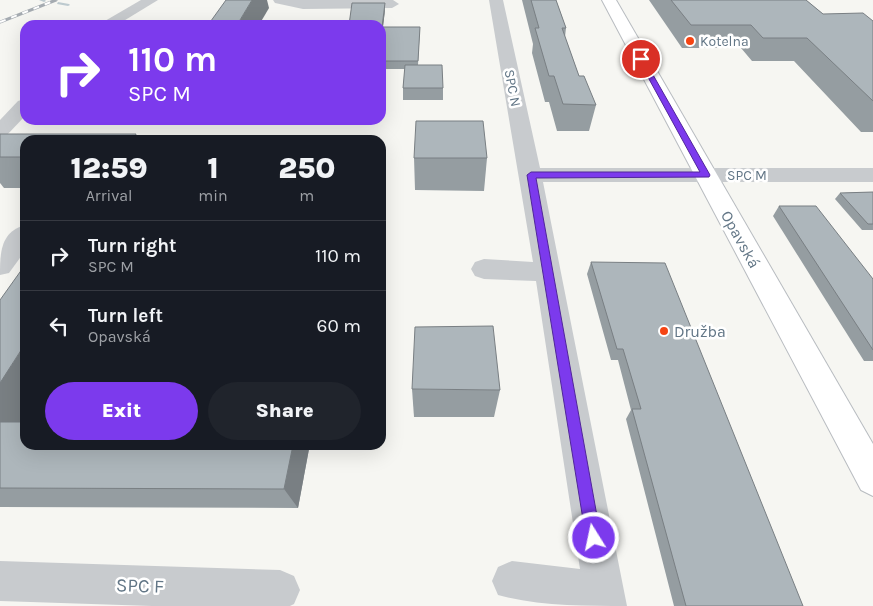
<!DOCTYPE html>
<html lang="en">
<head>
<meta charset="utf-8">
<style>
  :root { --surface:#171b24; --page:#20242c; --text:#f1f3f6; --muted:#9ea1a6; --line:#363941; --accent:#7c3aed }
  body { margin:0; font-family:Karla,sans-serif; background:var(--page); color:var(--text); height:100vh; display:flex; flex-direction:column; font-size:19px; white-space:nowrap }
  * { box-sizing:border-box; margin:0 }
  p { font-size:16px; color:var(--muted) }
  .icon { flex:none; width:28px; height:28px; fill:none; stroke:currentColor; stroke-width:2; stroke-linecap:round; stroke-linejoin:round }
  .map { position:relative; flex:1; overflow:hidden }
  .panel { position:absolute; left:20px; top:135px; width:366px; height:315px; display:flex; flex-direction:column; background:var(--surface); border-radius:15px; box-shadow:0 5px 20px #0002 }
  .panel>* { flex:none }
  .guide { position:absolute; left:20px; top:20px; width:366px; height:105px; border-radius:15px; box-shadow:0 5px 20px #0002; background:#7c3aed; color:#fff; overflow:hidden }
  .pin { position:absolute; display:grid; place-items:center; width:42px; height:42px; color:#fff; margin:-21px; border:2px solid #fff; border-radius:50%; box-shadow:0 1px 5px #0007 }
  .me { position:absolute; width:55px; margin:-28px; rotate:350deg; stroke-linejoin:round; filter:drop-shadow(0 0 4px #0008) }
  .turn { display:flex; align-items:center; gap:18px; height:105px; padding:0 25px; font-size:22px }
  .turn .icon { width:65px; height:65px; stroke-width:2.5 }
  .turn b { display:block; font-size:35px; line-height:42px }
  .eta { display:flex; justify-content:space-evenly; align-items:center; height:85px; text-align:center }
  .eta b { font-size:30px; font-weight:800; line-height:35px }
  .button { display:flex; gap:10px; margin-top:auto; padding:10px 25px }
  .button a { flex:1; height:58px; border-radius:30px; background:var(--accent); color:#fff; font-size:20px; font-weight:800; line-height:58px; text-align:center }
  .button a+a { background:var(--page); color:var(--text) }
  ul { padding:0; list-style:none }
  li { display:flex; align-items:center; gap:15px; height:70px; padding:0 25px; border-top:1px solid var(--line) }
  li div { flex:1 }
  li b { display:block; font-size:19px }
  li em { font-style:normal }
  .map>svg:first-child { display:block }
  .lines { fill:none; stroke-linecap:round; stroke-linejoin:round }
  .stream { fill:#bdcacf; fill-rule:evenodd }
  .major-casing { stroke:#b8bcc0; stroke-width:2 }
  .minor { fill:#c8cbce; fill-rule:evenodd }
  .major { fill:#fff; fill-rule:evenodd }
  .rail-casing { stroke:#a5abb1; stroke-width:3 }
  .rail { stroke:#fff; stroke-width:2; stroke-dasharray:6; stroke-linecap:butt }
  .wall { fill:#959da1 }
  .shaded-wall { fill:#797f83 }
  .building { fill:#adb6bb; stroke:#797f83 }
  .route { fill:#7c3aed; stroke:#51269a }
  .poi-dot { fill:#f54413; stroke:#fff; stroke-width:2 }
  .labels { text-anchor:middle; stroke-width:5; stroke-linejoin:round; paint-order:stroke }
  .far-poi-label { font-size:14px; fill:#627686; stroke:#fff; text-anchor:start }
  .far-street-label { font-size:14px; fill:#627686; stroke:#fff }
  .street-label { font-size:16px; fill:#627686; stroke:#fff }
  .poi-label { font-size:16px; fill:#627686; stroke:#fff; text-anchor:start }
  .near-street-label { font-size:19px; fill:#627686; stroke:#fff }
</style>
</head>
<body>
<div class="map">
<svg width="873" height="606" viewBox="0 0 873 606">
  <rect width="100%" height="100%" fill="#f6f6f2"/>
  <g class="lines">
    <g class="stream">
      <path d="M39 0H45L46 1 44 2Z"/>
      <path d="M58 2 69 4 70 5 68 6 57 4Z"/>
    </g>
    <g class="major-casing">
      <path id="major" d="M602 0H616L873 444V496L861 490Z"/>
    </g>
    <g class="minor">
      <path d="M141 0H158L117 25H98Z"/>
      <path d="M273 0H393L399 4 392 8 303 9 275 3Z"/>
      <path d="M489 0H503L540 168H873V182H543L627 606C585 606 537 606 498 595L492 581 498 567 512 561 580 569 536 281 484 279 475 276 471 269 475 262 484 259 533 262Z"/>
      <path d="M25 99V116L7 135 0 137V120L18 101Z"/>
      <path d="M25 225V251L9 273 0 275C0 254 0 232 25 225Z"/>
      <path d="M0 561 280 570 294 576 300 590 294 604 290 606H152L0 601Z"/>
    </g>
    <use href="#major" class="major"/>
    <g class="rail-casing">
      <path id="rail" d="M0 22 56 0"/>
    </g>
    <use href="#rail" class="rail"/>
  </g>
  <g class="wall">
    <path d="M522 0H556L566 28 565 37 579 76 596 105 589 131H557L549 102H545L532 53 533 44Z"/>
    <path d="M649 0H806L823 14 873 21V132H861L794 61H752L741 48H682Z"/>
    <path d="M385 10 383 27H420L418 65 443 88V100H403V88L405 69H383V65H381V25Z"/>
    <path d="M0 134 25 140V188H4L0 183Z"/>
    <path d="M414 158H487L484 191 415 190Z"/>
    <path d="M873 192V230H862L835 199 840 193Z"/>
    <path d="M779 206 873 279V361H864L773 216Z"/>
    <path d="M591 262 803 606H674L626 419 631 410 618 360H611L587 274Z"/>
    <path d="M0 300 25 445 309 449 298 508 0 507Z"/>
    <path d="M412 389 500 390 494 417H414Z"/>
  </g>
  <g class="shaded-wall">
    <path d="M252 0H267L269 8 259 25H237Z"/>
    <path d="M385 3V10L382 34V27Z"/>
    <path d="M136 134 139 140H132Z"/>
    <path d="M25 344V425L0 437V383Z"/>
    <path d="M293 445H307L309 449 298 508 284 489Z"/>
  </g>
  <g class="building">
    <path d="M226 0H252L237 25H208Z"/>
    <path d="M531 0H556L566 28H562L579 76H584L596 105 563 104 554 76H549L535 28H539Z"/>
    <path d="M671 0H806L823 14 863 13 873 21V101L807 38H763L751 25H691Z"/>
    <path d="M352 3H385L382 27H420L418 61H382L383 58H381V25H349Z"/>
    <path d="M405 65H442L443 88H403Z"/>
    <path d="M416 121H483L487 158H414Z"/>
    <path d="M0 134H136L132 140H25V157H0Z"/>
    <path d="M873 192V224H868L840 193Z"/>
    <path d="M779 206H816L873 279V350Z"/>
    <path d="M591 262 665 263 803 606H686L632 409H641L623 349H617Z"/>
    <path d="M25 265V344L0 383V300Z"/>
    <path d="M493 326 500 390 412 389 415 327Z"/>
    <path d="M0 422H25V445H293L284 489 0 488Z"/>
  </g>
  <path class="route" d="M641 57 644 59 710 175 709 177 536 178 601 538 599 544 594 546 588 544 586 538 527 175 531 172H700L638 59Z"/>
  <g class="poi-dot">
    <circle cx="690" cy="41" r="5"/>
    <circle cx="664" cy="331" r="5"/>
  </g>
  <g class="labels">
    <g class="far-poi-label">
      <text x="700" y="46">Kotelna</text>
    </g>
    <g class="far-street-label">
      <text transform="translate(513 88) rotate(79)" y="5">SPC N</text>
      <text x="747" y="180">SPC M</text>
    </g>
    <g class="street-label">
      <text transform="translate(741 239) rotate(61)" y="6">Opavská</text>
    </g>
    <g class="poi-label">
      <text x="674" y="337">Družba</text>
    </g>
    <g class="near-street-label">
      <text transform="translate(140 585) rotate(2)" y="7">SPC F</text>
    </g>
  </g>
</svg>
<div class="pin" style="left:641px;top:59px;background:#d93025"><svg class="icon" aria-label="arrive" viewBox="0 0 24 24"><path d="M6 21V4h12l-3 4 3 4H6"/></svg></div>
<svg class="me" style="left:594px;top:538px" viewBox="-20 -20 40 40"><circle r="17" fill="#7c3aed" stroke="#fff" stroke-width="3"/><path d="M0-11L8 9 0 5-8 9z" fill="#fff"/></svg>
<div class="guide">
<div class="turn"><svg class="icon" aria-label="right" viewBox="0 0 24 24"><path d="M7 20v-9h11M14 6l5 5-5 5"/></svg><div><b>110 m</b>SPC M</div></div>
</div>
<section class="panel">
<div class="eta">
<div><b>12:59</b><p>Arrival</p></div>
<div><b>1</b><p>min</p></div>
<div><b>250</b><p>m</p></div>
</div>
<ul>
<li><svg class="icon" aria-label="right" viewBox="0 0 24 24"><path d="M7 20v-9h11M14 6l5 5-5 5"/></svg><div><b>Turn right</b><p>SPC M</p></div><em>110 m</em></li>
<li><svg class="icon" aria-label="left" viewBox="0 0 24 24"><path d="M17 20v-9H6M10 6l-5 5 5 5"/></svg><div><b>Turn left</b><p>Opavská</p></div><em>60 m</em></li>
</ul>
<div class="button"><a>Exit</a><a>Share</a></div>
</section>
</div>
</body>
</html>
